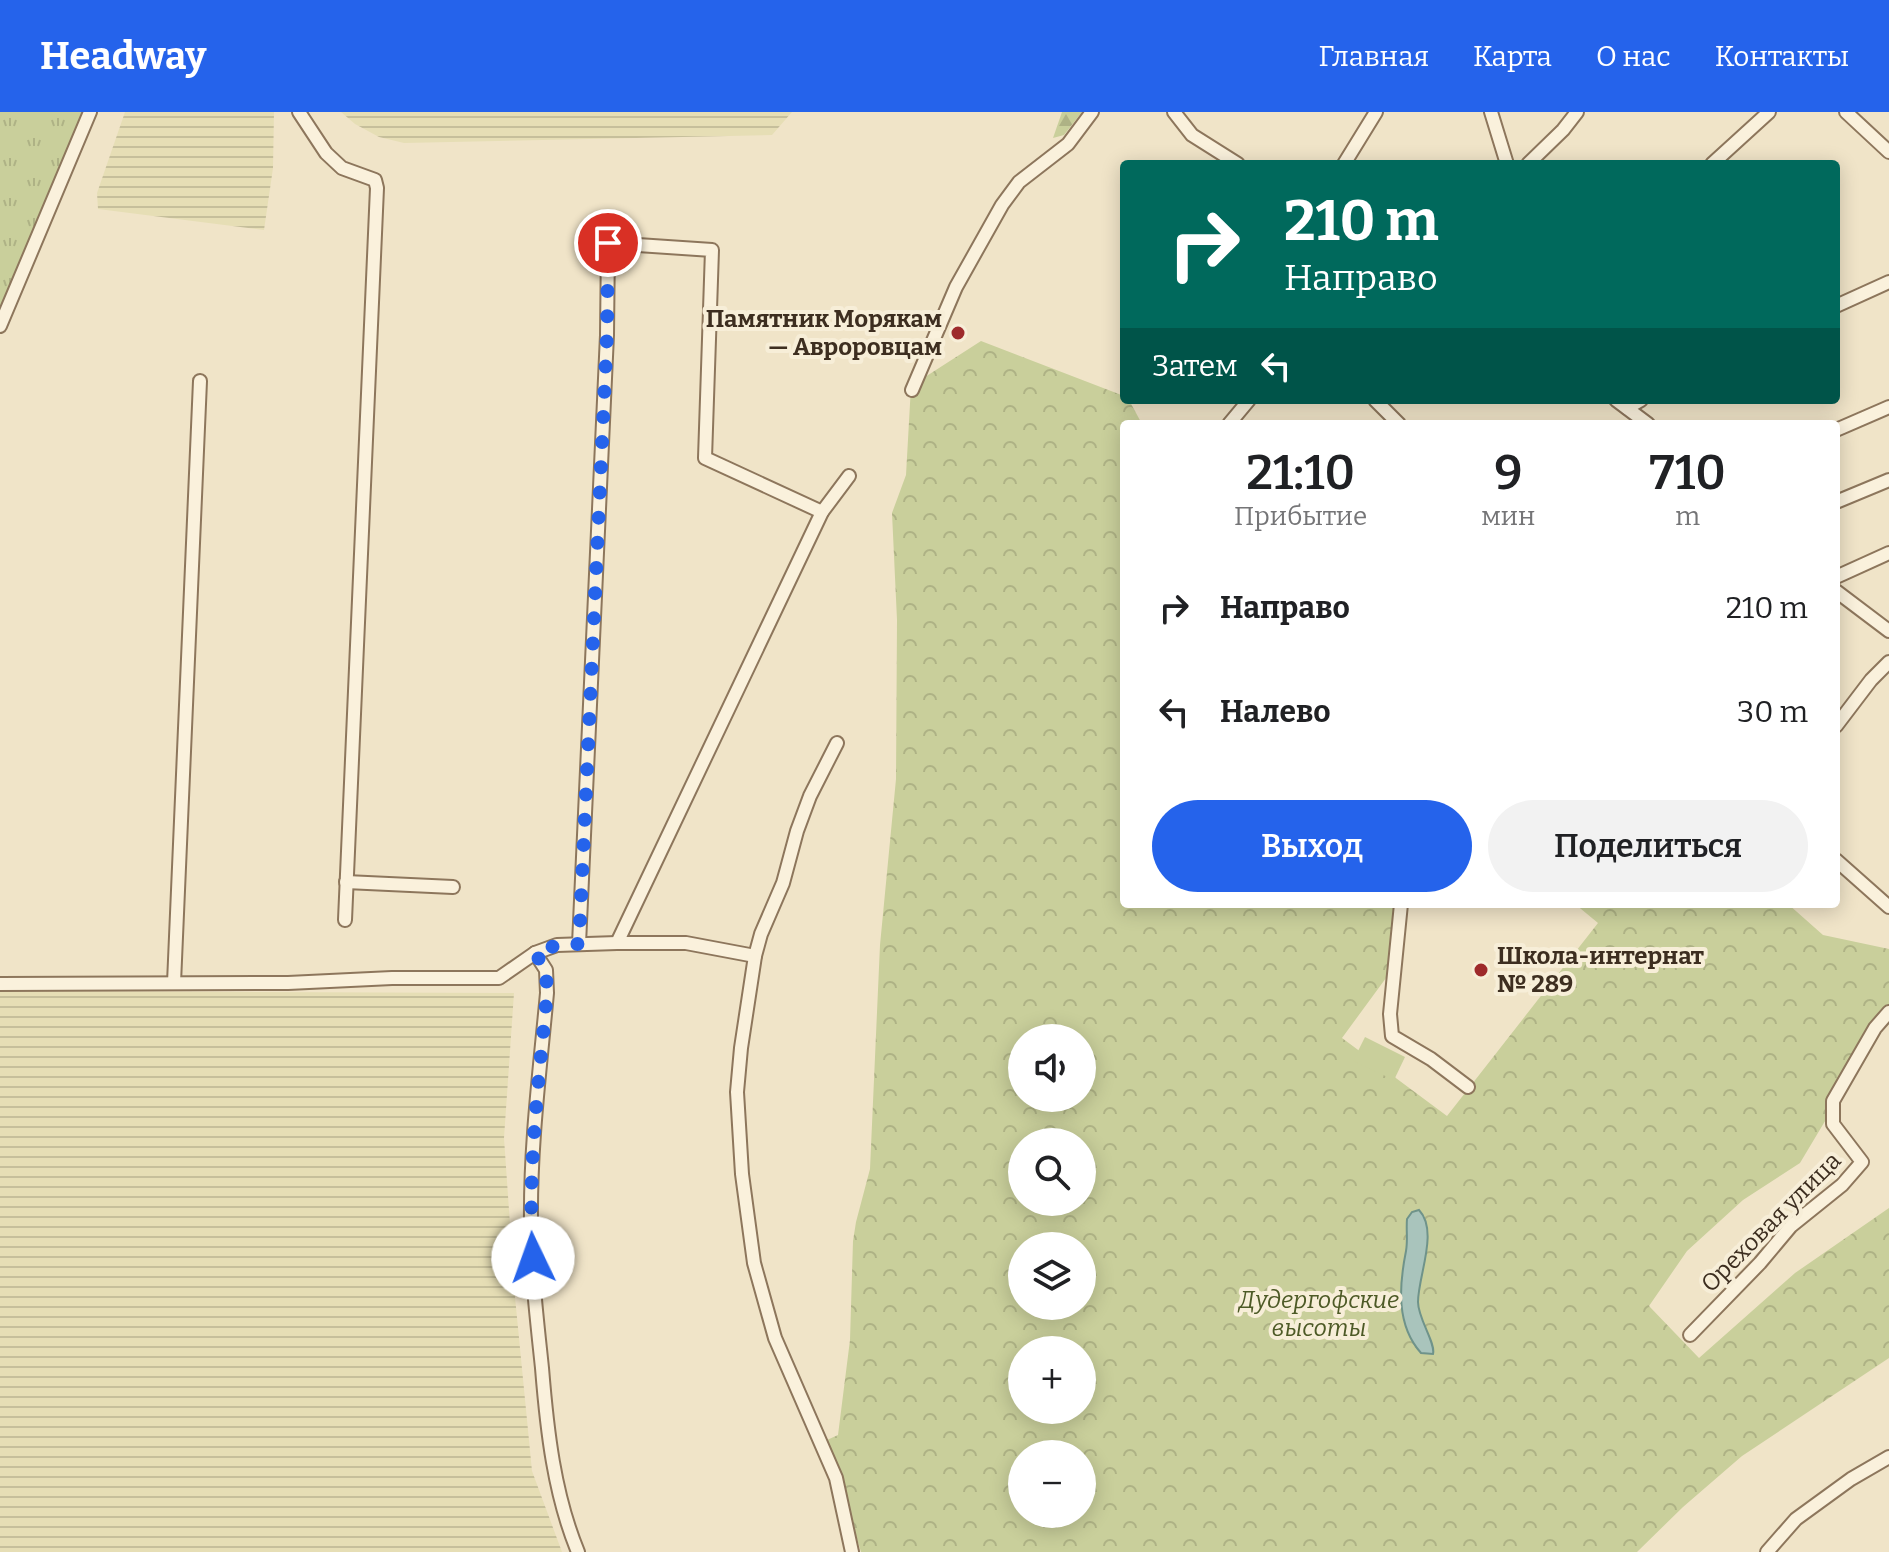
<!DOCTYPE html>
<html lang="ru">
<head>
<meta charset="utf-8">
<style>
  :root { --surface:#fff; --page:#f2f2f2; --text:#202124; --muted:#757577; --accent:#2563eb }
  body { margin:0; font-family:Bitter,serif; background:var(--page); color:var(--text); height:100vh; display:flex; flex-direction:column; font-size:30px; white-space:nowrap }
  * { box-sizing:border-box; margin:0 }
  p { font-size:26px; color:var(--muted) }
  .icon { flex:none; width:44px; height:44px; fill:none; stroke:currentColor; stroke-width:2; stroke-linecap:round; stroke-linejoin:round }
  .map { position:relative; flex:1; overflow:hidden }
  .sheet { position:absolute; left:1120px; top:308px; width:720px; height:488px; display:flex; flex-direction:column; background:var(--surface); border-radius:8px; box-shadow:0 4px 20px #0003 }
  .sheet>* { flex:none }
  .hud { position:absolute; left:1120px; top:48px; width:720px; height:244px; border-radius:8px; box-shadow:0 4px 20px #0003; background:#00695c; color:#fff; overflow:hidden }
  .buttons { position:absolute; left:1008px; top:912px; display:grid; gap:16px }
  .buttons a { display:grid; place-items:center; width:88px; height:88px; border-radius:50%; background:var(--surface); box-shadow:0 4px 20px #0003; font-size:40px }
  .pin { position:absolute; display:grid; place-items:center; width:68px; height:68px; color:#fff; margin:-34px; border:4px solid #fff; border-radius:50%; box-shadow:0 2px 8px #0007 }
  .me { position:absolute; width:88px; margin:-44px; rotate:357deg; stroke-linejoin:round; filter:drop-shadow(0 0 6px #0008) }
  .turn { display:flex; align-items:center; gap:28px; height:168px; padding:0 32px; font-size:36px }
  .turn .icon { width:104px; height:104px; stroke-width:2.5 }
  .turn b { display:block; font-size:56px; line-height:68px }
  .then { display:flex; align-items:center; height:76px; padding:0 32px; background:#0003; gap:16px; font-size:30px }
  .eta { display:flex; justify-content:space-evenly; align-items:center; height:136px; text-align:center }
  .eta b { font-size:48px; font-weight:600; line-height:56px }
  .primary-button { display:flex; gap:16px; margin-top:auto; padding:16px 32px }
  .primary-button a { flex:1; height:92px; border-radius:48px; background:var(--accent); color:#fff; font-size:32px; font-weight:600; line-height:92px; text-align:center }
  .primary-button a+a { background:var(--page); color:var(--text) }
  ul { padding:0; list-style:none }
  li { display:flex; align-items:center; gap:24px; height:104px; padding:0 32px }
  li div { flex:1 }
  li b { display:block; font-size:30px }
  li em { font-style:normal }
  header { display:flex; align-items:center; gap:48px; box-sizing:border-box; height:112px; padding:0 40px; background:var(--accent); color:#fff }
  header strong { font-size:38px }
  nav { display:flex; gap:44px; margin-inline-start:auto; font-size:28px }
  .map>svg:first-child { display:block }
  .farmland { fill:url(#farmland-rules) }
  .grass { fill:url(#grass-tufts) }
  .forest { fill:url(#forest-firs) }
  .park { fill:url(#park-crowns); fill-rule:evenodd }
  .pitch { fill:#c9cf9b }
  .water { fill:#a9c4bc; stroke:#6f938a; stroke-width:2 }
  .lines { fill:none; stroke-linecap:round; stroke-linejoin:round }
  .minor-casing { stroke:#8d765c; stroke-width:16 }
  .minor { stroke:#faf1dc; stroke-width:12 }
  .route { stroke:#2563eb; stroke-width:14; stroke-dasharray:0 25.2 }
  .poi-dot { fill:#9e2a2b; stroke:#f7eed8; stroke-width:3 }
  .labels { text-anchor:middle; stroke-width:8; stroke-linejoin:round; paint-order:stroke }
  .poi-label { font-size:24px; font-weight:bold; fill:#3d2e20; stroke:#f7eed8; text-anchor:end }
  .street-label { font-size:24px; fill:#3d2e20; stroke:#f7eed8 }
  .park-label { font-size:24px; font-style:italic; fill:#4d5a26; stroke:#f7eed8 }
</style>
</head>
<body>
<header>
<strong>Headway</strong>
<nav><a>Главная</a><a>Карта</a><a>О нас</a><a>Контакты</a></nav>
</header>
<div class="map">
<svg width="1889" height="1440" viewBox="0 0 1889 1440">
  <defs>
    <pattern id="farmland-rules" width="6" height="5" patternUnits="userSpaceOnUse" patternTransform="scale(2)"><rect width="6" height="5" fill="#e6deb5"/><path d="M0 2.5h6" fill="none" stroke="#c6bf9b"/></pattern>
    <pattern id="grass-tufts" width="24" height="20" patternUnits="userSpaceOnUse" patternTransform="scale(2)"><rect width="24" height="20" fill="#c9cf9b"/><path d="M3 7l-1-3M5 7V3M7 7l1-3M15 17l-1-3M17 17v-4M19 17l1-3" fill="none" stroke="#aeb285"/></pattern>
    <pattern id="forest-firs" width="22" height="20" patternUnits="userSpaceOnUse" patternTransform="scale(2)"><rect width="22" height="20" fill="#c9cf9b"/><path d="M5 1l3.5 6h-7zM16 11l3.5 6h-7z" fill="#aeb285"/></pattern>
    <pattern id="park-crowns" width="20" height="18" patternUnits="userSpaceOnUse" patternTransform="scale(2)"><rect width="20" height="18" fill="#c9cf9b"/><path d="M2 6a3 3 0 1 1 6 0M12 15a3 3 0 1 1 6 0" fill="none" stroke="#aeb285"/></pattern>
  </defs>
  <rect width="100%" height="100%" fill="#f0e4c8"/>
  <g class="farmland">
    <path d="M125 0H274L273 56 264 118 98 97 97 81Z"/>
    <path d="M341 0H792L772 23 404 31 379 25 355 12Z"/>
    <path d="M0 879 514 881 504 1026 515 1185 532 1359 562 1440H0Z"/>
  </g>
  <path class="grass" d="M0 0H83L0 199Z"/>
  <path class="forest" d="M1062 0H1082L1064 23 1053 26Z"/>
  <path class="park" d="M981 229 1124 284V288H1129L1142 312H1124V792H1400L1394 871 1386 866 1342 926 1447 1004 1598 811 1575 792H1788L1823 823 1889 837V902L1800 1051 1743 1088 1687 1139 1649 1194 1699 1246 1795 1161 1889 1096V1246L1742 1344 1683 1395 1637 1440H861L827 1328 838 1323 850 1228 853 1129 856 1110 870 1057 880 833 896 667 897 508 892 401 906 363 911 274ZM1022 926H1082V986H1022ZM1022 1030H1082V1090H1022ZM1022 1134H1082V1194H1022ZM1022 1238H1082V1298H1022ZM1022 1342H1082V1402H1022Z"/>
  <path class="pitch" d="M1365 925 1405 945 1394 968 1353 949Z"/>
  <path class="water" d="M1419 1098C1439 1119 1418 1164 1418 1190 1418 1207 1436 1231 1433 1242L1421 1241C1396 1213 1399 1174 1406 1139 1408 1128 1406 1118 1407 1107L1412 1100Z"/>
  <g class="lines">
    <g class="minor-casing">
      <g id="minor">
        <path d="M299 0 326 41 342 56 375 68 377 76 345 808"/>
        <path d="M1174 0 1192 23 1238 52"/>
        <path d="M1491 0 1507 52"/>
        <path d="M1846 0 1889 40"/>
        <path d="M1344 52 1376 0"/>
        <path d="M1528 52 1563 18 1577 0"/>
        <path d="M1712 52 1769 0"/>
        <path d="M1836 194 1889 170"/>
        <path d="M0 214 90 0"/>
        <path d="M912 278 956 175 1002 93 1019 70 1068 32 1092 0"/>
        <path d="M1375 288 1399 312"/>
        <path d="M1616 288 1648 312"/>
        <path d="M1627 296 1641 288"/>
        <path d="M1229 312 1249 288"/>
        <path d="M1836 318 1889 295"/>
        <path d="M1836 390 1889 368"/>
        <path d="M822 400 849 364"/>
        <path d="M1836 465 1889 441"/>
        <path d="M1836 479 1889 519"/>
        <path d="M1836 614 1871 568 1889 550"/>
        <path d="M837 631 810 684 797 719 783 771 761 822 755 844 741 936 737 980 742 1062 754 1151 775 1226 836 1366 852 1440"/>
        <path d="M1836 748 1889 795"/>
        <path d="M346 770 453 775"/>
        <path d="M1401 792 1390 902 1392 924 1431 947 1468 975"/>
        <path d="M579 832 607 223 608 131 712 138 705 346 822 400 617 831"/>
        <path d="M535 841 546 858 547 881C540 957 530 1034 531 1111 531 1159 537 1208 542 1256 547 1318 554 1382 578 1440"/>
        <path d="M174 871 200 269"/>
        <path d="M0 872 288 871 392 866H499L535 841 557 833 617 831H686L755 844"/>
        <path d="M1690 1223 1760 1151 1791 1114 1842 1073 1862 1050 1833 1012V989L1875 916 1889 900"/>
        <path d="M1767 1440 1796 1407 1851 1367 1889 1345"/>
      </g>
    </g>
    <use href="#minor" class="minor"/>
  </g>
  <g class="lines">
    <path class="route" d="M533 1146C527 1057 539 969 547 881L546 858 535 841 557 833 579 832 607 223 608 131"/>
  </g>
  <g class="poi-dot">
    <circle cx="958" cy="221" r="8"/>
    <circle cx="1481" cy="858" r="8"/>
  </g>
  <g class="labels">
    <g class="poi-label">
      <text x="942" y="215">Памятник Морякам<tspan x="942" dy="28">— Авроровцам</tspan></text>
      <text x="1497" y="852" text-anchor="start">Школа-интернат<tspan x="1497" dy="28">№ 289</tspan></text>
    </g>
    <g class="street-label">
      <text transform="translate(1771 1110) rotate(-45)" y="8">Ореховая улица</text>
    </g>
    <g class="park-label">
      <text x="1319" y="1196">Дудергофские<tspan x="1319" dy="28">высоты</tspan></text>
    </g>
  </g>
</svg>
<div class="buttons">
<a><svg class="icon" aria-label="sound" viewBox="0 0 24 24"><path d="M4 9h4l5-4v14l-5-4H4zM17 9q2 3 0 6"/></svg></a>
<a><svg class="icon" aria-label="search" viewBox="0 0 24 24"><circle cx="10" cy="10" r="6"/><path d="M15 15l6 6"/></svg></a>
<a><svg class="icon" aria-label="layers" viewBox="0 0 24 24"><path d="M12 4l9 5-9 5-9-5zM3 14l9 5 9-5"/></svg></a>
<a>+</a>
<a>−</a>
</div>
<div class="pin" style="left:608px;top:131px;background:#d93025"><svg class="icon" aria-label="arrive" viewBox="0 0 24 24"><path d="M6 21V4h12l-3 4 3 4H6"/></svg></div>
<svg class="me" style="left:533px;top:1146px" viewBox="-20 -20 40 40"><circle r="19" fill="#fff"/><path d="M0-13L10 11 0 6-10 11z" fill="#2563eb"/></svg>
<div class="hud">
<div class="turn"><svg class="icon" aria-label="right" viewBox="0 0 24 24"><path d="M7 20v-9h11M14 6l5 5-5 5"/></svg><div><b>210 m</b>Направо</div></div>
<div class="then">Затем<svg class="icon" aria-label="left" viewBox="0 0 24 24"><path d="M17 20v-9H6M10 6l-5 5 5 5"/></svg></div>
</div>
<section class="sheet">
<div class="eta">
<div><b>21:10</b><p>Прибытие</p></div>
<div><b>9</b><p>мин</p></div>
<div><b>710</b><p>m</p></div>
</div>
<ul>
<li><svg class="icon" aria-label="right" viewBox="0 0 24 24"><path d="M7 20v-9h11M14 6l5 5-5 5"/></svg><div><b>Направо</b></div><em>210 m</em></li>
<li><svg class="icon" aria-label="left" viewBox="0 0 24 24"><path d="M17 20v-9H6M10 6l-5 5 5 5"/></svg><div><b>Налево</b></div><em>30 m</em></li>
</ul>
<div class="primary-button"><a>Выход</a><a>Поделиться</a></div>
</section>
</div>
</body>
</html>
